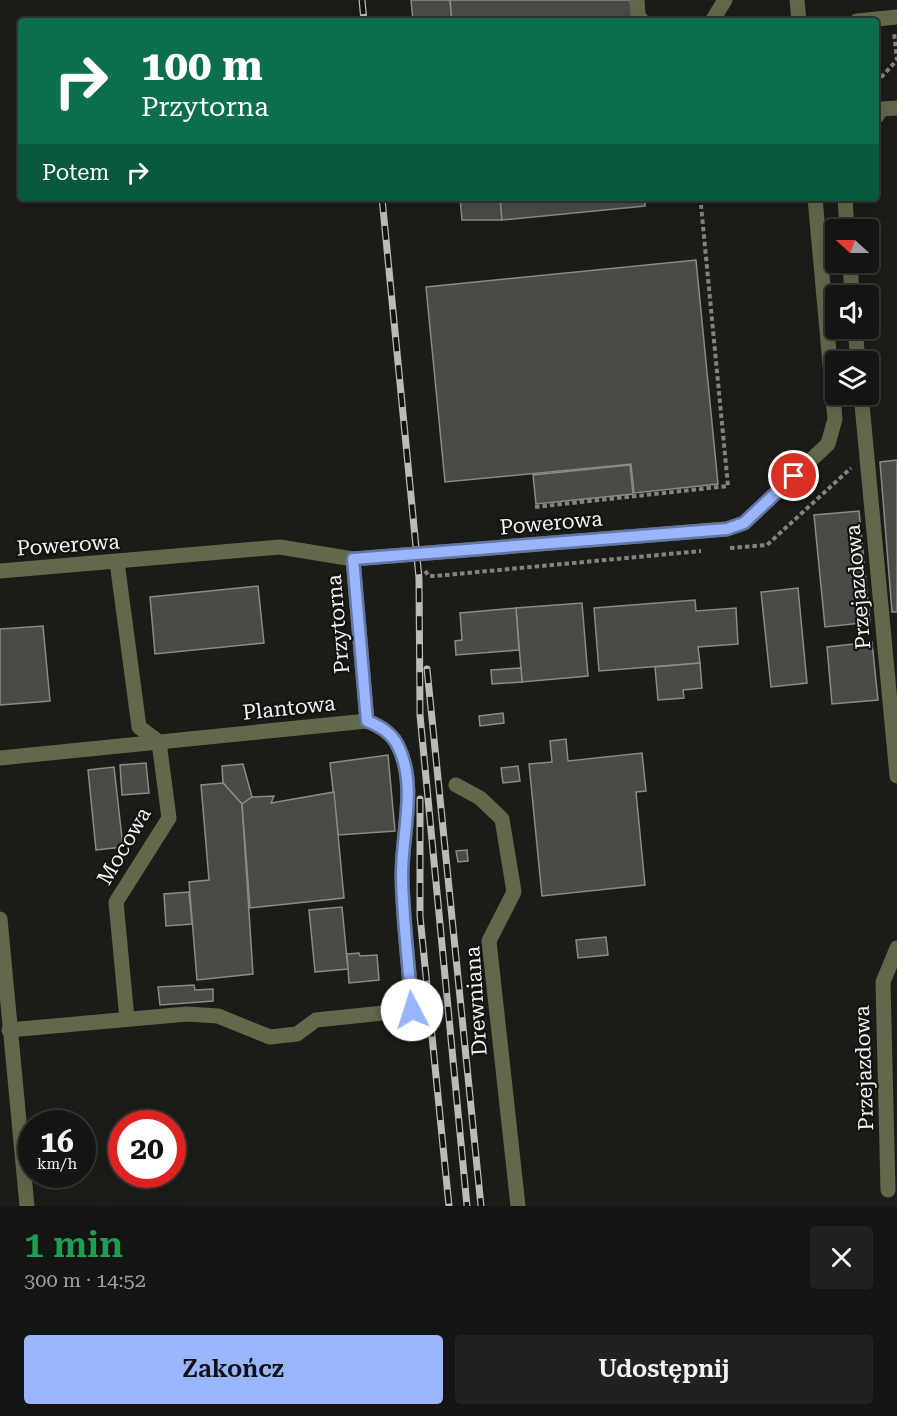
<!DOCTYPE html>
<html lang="pl">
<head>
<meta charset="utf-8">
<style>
  :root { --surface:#141512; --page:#212220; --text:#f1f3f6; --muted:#9d9f9f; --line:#333432; --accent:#99b5fd }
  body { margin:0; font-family:"Roboto Serif",serif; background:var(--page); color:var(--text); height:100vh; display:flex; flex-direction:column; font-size:22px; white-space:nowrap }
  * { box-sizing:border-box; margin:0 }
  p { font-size:20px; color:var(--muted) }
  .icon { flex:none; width:33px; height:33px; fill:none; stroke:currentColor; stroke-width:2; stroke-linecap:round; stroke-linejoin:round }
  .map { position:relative; height:1206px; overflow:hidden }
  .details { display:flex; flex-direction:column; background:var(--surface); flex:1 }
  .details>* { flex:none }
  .top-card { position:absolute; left:18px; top:18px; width:861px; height:183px; border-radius:6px; box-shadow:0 6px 24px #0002,0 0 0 2px var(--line); background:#0b6e4f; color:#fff; overflow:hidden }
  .needle { width:39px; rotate:291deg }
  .tools { position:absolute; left:825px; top:219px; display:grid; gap:12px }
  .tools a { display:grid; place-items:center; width:54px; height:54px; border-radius:6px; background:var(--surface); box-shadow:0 6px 24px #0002,0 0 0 2px var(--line); font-size:30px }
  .speed { position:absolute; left:18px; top:1110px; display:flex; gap:12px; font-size:30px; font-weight:700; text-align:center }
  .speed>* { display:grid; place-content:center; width:78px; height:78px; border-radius:50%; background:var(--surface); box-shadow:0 6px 24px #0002,0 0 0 2px var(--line); line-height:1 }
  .speed small { font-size:15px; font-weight:400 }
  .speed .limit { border:9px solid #d22; background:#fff; color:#111 }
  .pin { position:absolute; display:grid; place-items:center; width:51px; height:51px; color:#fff; margin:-26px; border:3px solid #fff; border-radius:50%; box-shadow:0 2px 6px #0007 }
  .me { position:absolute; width:66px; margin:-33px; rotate:355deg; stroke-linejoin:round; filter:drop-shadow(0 0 4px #0008) }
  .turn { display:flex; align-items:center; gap:21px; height:126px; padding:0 24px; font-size:27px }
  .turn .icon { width:78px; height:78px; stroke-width:2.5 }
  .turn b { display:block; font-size:42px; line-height:51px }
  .then { display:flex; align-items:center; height:57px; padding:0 24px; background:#0003; gap:12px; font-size:22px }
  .round { display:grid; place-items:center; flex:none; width:63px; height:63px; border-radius:6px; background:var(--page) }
  .summary { display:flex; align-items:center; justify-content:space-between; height:102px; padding:0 24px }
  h1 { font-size:36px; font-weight:600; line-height:45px; color:#1e9e55 }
  .primary-button { display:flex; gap:12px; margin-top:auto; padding:12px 24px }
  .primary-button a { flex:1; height:69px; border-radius:6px; background:var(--accent); color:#111; font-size:24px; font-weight:600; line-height:69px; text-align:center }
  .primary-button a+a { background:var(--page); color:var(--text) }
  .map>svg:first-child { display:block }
  .building { fill:#4a4b47; stroke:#8a8b87; stroke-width:1.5 }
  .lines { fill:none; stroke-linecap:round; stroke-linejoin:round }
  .path { stroke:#828380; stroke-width:4; stroke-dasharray:4.5 3; stroke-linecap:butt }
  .minor { stroke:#62684a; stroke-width:15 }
  .rail-casing { stroke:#bbbbb8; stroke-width:7 }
  .rail { stroke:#121310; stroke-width:4.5; stroke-dasharray:14; stroke-linecap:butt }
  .route-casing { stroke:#6376a4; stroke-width:15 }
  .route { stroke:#99b5fd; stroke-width:10 }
  .labels { text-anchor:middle; stroke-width:4.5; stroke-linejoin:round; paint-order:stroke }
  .street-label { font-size:21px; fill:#f4f4f2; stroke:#121310 }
</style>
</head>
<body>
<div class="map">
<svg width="897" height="1206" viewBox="0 0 897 1206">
  <rect width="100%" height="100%" fill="#1b1c18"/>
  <g class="building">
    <path d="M411 0H450L452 21H413Z"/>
    <path d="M450 0H630L633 21H452Z"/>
    <path d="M415 198H458L415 202Z"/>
    <path d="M460 198H500L502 220H462Z"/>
    <path d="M500 198H645V206L502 220Z"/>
    <path d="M696 260 718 484 634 493 631 464 445 482 426 287Z"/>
    <path d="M897 460V612H892L880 462Z"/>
    <path d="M630 465 633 494 536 504 533 475Z"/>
    <path d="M859 511 870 622 825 627 814 515Z"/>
    <path d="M258 586 264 643 155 654 150 597Z"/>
    <path d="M798 588 807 683 771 687 761 592Z"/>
    <path d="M695 600 696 611 736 608 738 644 698 647 700 663 599 671 594 608Z"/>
    <path d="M582 603 588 676 522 682 516 608Z"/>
    <path d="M516 608 519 650 456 655 455 641 462 640 460 613Z"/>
    <path d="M43 626 50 701 0 705V629Z"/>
    <path d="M872 642 878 700 832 704 827 647Z"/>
    <path d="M700 663 702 688 683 690 684 698 658 700 655 667Z"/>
    <path d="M521 668 522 682 492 684 491 670Z"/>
    <path d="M503 713 504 723 480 726 479 716Z"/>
    <path d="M566 739 568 761 642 753 646 791 636 792 645 885 542 896 529 764 552 762 550 741Z"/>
    <path d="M388 755 395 831 338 835 330 763Z"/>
    <path d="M146 763 149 793 122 795 120 765Z"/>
    <path d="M243 764 252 797 242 804 223 783 222 766Z"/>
    <path d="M518 766 520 781 503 783 501 768Z"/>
    <path d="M114 767 123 847 96 850 88 770Z"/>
    <path d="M223 783 242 804 253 974 197 980 189 882 209 880 201 785Z"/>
    <path d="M334 792 344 898 250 908 242 804 252 797 274 796 271 803Z"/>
    <path d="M467 850 468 861 458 862 456 851Z"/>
    <path d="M189 892 192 924 166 926 164 894Z"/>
    <path d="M342 907 348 969 315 972 309 910Z"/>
    <path d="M606 937 608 955 578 958 576 940Z"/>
    <path d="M359 953 360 956 377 955 379 980 349 983 347 954Z"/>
    <path d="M194 985 195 990 213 989V1001L160 1005 158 987Z"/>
  </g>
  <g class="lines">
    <g class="path">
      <path d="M876 83 897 60 894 32"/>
      <path d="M535 507 728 486 701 205"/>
      <path d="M730 548 767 545 851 468"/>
      <path d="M425 571 429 576H435L701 551"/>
    </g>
    <g class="minor">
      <path d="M637 0 638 15 642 21"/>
      <path d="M797 0 799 21"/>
      <path d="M712 21 725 0"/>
      <path d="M857 21 897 17"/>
      <path d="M876 117 882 109 897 108"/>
      <path d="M845 198 847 230"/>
      <path d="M850 262 852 296"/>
      <path d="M855 328 858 362"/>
      <path d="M861 394 897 776"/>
      <path d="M353 559 367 721"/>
      <path d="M117 562 139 727 159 742 169 818 116 902 127 1019"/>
      <path d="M0 571 280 547 353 559 727 529 744 523 828 444 835 419 815 198"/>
      <path d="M0 758 367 721C380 726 392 733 398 746 418 786 401 836 402 878 403 922 409 966 412 1010L316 1020 297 1034 270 1037 218 1016 187 1014 9 1030"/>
      <path d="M456 785 480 798 502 819 514 892 489 941 518 1206"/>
      <path d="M0 919 27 1206"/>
      <path d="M888 1190 883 982 897 948"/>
    </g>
    <g class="rail-casing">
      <g id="rail">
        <path d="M362 0 364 21"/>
        <path d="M382 198 419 578 420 715 467 1206"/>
        <path d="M427 669 481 1206"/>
        <path d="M420 799V916L449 1206"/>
      </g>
    </g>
    <use href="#rail" class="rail"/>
  </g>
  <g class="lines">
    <g class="route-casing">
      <path id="route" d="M412 1010C409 966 403 922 402 878 401 836 418 786 398 746 392 733 380 726 367 721L353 559 727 529 744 523 794 476"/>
    </g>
    <use href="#route" class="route"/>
  </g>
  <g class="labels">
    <g class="street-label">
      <text transform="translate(551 523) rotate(-5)" y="7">Powerowa</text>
      <text transform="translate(68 545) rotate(-4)" y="7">Powerowa</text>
      <text transform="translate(858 587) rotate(-95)" y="7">Przejazdowa</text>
      <text transform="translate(338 624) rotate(-95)" y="7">Przytorna</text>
      <text transform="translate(289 708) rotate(-6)" y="7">Plantowa</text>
      <text transform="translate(124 846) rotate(-60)" y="7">Mocowa</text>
      <text transform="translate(476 1001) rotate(-94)" y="7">Drewniana</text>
      <text transform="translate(864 1068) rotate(-92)" y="7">Przejazdowa</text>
    </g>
  </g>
</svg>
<div class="tools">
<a><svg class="needle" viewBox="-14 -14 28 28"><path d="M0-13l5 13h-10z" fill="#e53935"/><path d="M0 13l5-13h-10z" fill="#9d9f9f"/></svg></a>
<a><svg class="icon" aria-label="sound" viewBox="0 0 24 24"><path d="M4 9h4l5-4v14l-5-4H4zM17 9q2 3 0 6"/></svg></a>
<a><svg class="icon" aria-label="layers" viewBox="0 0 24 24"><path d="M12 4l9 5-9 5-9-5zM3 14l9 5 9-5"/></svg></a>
</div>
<div class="speed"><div>16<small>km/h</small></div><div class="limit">20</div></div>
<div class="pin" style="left:794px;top:476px;background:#d93025"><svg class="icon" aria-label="arrive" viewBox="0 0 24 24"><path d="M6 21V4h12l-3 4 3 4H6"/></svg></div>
<svg class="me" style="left:412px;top:1010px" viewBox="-20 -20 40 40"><circle r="19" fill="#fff"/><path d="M0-13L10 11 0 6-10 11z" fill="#99b5fd"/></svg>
<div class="top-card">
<div class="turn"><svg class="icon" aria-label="right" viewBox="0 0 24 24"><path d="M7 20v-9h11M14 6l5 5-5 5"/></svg><div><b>100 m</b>Przytorna</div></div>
<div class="then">Potem<svg class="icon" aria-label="right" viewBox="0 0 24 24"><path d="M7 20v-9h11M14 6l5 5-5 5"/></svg></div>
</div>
</div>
<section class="details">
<div class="summary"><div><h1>1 min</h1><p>300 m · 14:52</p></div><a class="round"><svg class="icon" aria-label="close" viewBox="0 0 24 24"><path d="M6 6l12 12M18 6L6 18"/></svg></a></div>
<div class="primary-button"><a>Zakończ</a><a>Udostępnij</a></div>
</section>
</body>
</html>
